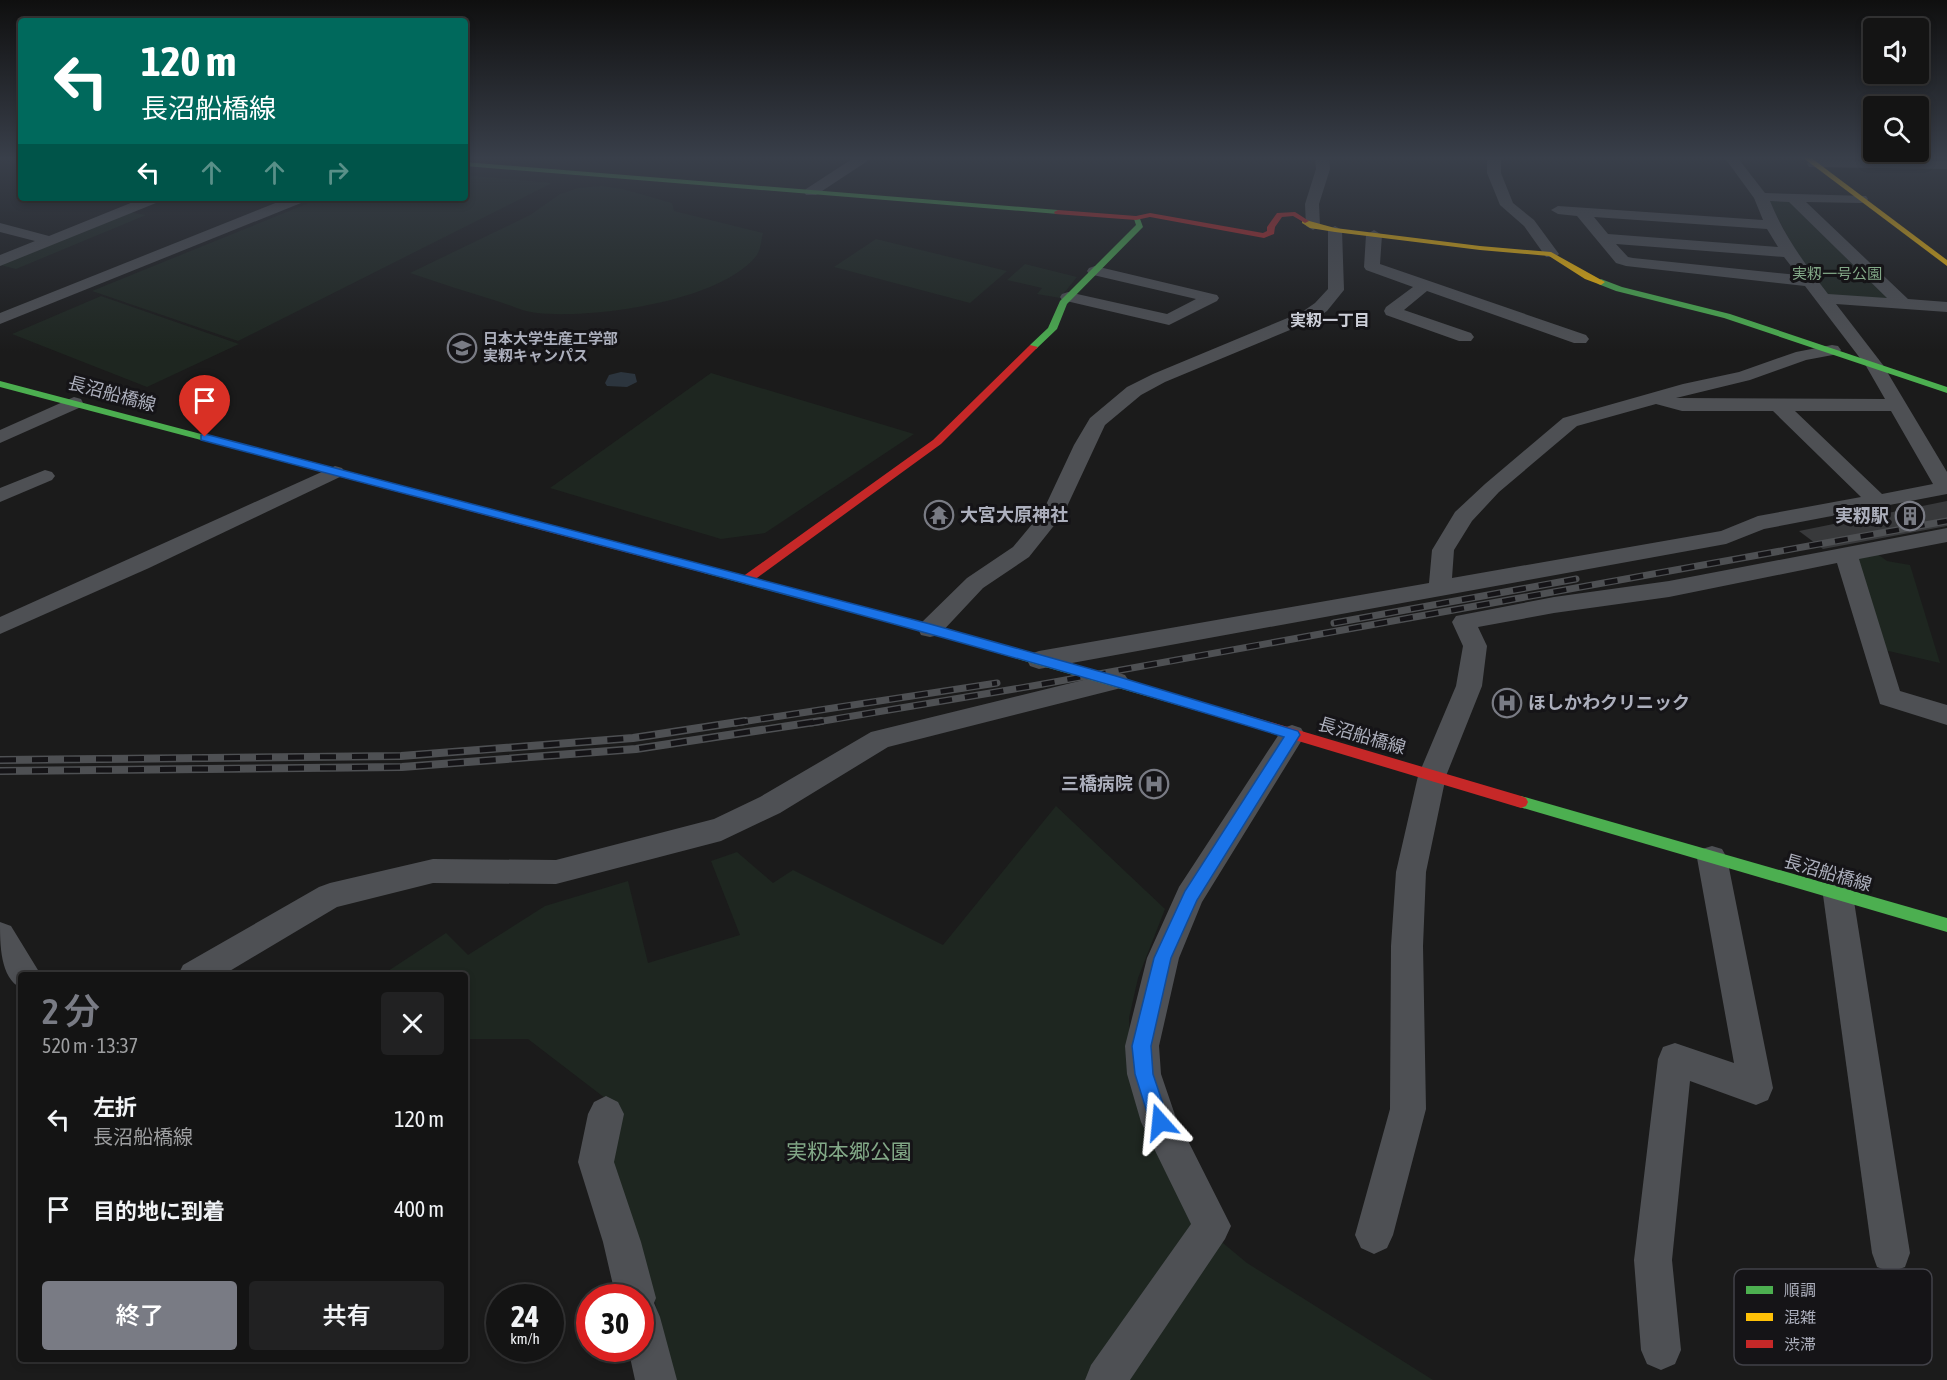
<!DOCTYPE html>
<html lang="ja">
<head>
<meta charset="utf-8">
<style>
  :root { --surface:#141414; --page:#212122; --text:#f1f3f6; --muted:#9d9ea0; --line:#333334; --accent:#797b84 }
  body { margin:0; font-family:"Asap Condensed","Noto Sans JP",sans-serif; background:var(--page); color:var(--text); height:100vh; display:flex; flex-direction:column; font-size:22px; white-space:nowrap }
  * { box-sizing:border-box; margin:0 }
  p { font-size:20px; color:var(--muted) }
  .icon { flex:none; width:33px; height:33px; fill:none; stroke:currentColor; stroke-width:2; stroke-linecap:round; stroke-linejoin:round }
  .map { position:relative; flex:1; overflow:hidden }
  .drawer { position:absolute; left:18px; top:972px; width:450px; height:390px; display:flex; flex-direction:column; background:var(--surface); border-radius:6px; box-shadow:0 3px 9px #0003,0 0 0 2px var(--line) }
  .drawer>* { flex:none }
  .hud { position:absolute; left:18px; top:18px; width:450px; height:183px; border-radius:6px; box-shadow:0 3px 9px #0003,0 0 0 2px var(--line); background:#00695c; color:#fff; overflow:hidden }
  .controls { position:absolute; left:1863px; top:18px; display:grid; gap:12px }
  .controls a { display:grid; place-items:center; width:66px; height:66px; border-radius:6px; background:var(--surface); box-shadow:0 3px 9px #0003,0 0 0 2px var(--line); font-size:30px }
  .speed { position:absolute; left:486px; top:1284px; display:flex; gap:12px; font-size:30px; font-weight:700; text-align:center }
  .speed>* { display:grid; place-content:center; width:78px; height:78px; border-radius:50%; background:var(--surface); box-shadow:0 3px 9px #0003,0 0 0 2px var(--line); line-height:1 }
  .speed small { font-size:15px; font-weight:400 }
  .speed .limit { border:9px solid #d22; background:#fff; color:#111 }
  .pin { position:absolute; display:grid; place-items:center; width:51px; height:51px; color:#fff; margin:-62px -26px; border-radius:50% 50% 50% 0; rotate:-45deg; box-shadow:0 0 6px #0007 }
  .pin .icon { rotate:45deg }
  .me { position:absolute; width:66px; margin:-33px; rotate:342deg; stroke-linejoin:round; filter:drop-shadow(0 0 4px #0008) }
  .turn { display:flex; align-items:center; gap:21px; height:126px; padding:0 24px; font-size:27px }
  .turn .icon { width:78px; height:78px; stroke-width:2.5 }
  .turn b { display:block; font-size:42px; line-height:51px }
  .lanes { display:flex; align-items:center; height:57px; padding:0 24px; background:#0003; justify-content:center; gap:30px; direction:ltr }
  .lanes .off { opacity:.35 }
  .round { display:grid; place-items:center; flex:none; width:63px; height:63px; border-radius:6px; background:var(--page) }
  .summary { display:flex; align-items:center; justify-content:space-between; height:102px; padding:0 24px }
  h1 { font-size:36px; font-weight:600; line-height:45px; color:var(--accent) }
  .button { display:flex; gap:12px; margin-top:auto; padding:12px 24px }
  .button a { flex:1; height:69px; border-radius:6px; background:var(--accent); color:#fff; font-size:24px; font-weight:600; line-height:69px; text-align:center }
  .button a+a { background:var(--page); color:var(--text) }
  ul { padding:0; list-style:none }
  li { display:flex; align-items:center; gap:18px; height:90px; padding:0 24px }
  li div { flex:1 }
  li b { display:block; font-size:22px }
  li em { font-style:normal }
  .map>svg:first-child { display:block }
  .green { fill:#1e2620 }
  .water { fill:#2c353e }
  .building { fill:#38393b }
  .lines { fill:none; stroke-linecap:round; stroke-linejoin:round }
  .street { fill:#4e5054; fill-rule:evenodd }
  .fast { fill:#4caf50; fill-rule:evenodd }
  .slow { fill:#ffc107; fill-rule:evenodd }
  .jam { fill:#c62828; fill-rule:evenodd }
  .rail-far1-casing { stroke:#4e5053; stroke-width:7 }
  .rail-casing { stroke:#4e5053; stroke-width:8 }
  .rail-far1 { stroke:#151417; stroke-width:4.5; stroke-dasharray:13; stroke-linecap:butt }
  .rail { stroke:#151417; stroke-width:5; stroke-dasharray:16; stroke-linecap:butt }
  .route { fill:#1a73e8; stroke:#114b97; stroke-width:1.5 }
  .labels { text-anchor:middle; stroke-width:6; stroke-linejoin:round; paint-order:stroke }
  .far-park-label { font-size:15px; fill:#82a887; stroke:#151417 }
  .far-poi-label { font-size:15px; font-weight:bold; fill:#acafbc; stroke:#151417; text-anchor:start }
  .far-neighbourhood-label { font-size:16px; font-weight:bold; fill:#cdcfd8; stroke:#151417 }
  .street-label { font-size:18px; fill:#acafbc; stroke:#151417 }
  .poi-label { font-size:18px; font-weight:bold; fill:#acafbc; stroke:#151417; text-anchor:start }
  .near-park-label { font-size:21px; fill:#82a887; stroke:#151417 }
  .key { fill:#151417; stroke:#424249; stroke-width:1.5 }
  .key-label { font-size:16px; fill:#acafbc }
</style>
</head>
<body>
<div class="map">
<svg width="1947" height="1380" viewBox="0 0 1947 1380">
  <rect width="100%" height="100%" fill="#1b1b1b"/>
  <g class="green">
    <path d="M465 175 552 183 238 341 92 291 321 198H465Z"/>
    <path d="M602 186 623 189 672 203 674 211 763 233C761 240 761 249 757 255 721 302 592 319 537 313 524 312 510 305 497 301 468 292 439 283 410 273L530 215 560 194 578 188Z"/>
    <path d="M1768 200H1792L1893 299 1827 295 1794 248Z"/>
    <path d="M128 212 146 215 16 269 0 265Z"/>
    <path d="M876 239 1007 271 970 303 834 267Z"/>
    <path d="M1025 264 1077 277 1060 298 1037 294 1042 288 1007 280Z"/>
    <path d="M101 296 239 344 147 387 12 334Z"/>
    <path d="M711 373 914 434 765 533 721 539 550 488Z"/>
    <path d="M1876 553 1887 561 1910 565 1940 663 1880 649 1853 558Z"/>
    <path d="M1056 806 1165 909 1138 978 1129 1018 1130 1058 1187 1213 1247 1263 1433 1380H675L638 1236 610 1158 618 1108 528 1039H465V975H385V973L446 933 468 955 545 906 628 881 648 963 740 935 711 861 737 852 773 883 793 870 943 945Z"/>
  </g>
  <path class="water" d="M621 372 635 374 637 382 627 387 607 386 605 383 609 375Z"/>
  <path class="building" d="M1947 501V526L1823 549 1799 531Z"/>
  <g class="lines">
    <g class="street">
      <path d="M855 157 872 158 816 195H806L804 192 806 189Z"/>
      <path d="M1315 157H1329L1330 169 1319 204 1320 226 1313 230 1306 226 1305 204 1316 169Z"/>
      <path d="M1487 157H1501V173L1513 203 1534 220 1559 254 1556 257H1546L1524 226 1500 205 1487 173Z"/>
      <path d="M1724 157H1737L1765 193 1866 196 1868 199 1866 202 1861 203 1806 202 1908 299 1947 302V312L1836 304 1883 365 1947 472V494L1764 529 1726 544 1039 669 1030 666 1027 660 1030 654 1039 651 1429 583 1432 550 1455 512 1485 484 1563 418 1683 384 1739 372 1796 352 1832 345 1838 346 1841 350 1838 354 1806 360 1750 380 1676 398 1885 399 1866 366 1805 286 1626 266 1616 263 1577 216 1558 214 1551 210 1558 206 1763 220 1754 198ZM1770 201 1789 202 1887 298 1828 294C1805 264 1784 236 1770 201ZM1594 217 1767 229 1778 247 1608 234ZM1616 244 1784 257 1798 275 1633 258 1628 257ZM1656 404 1682 411H1773L1861 497 1758 516 1721 531 1452 578 1454 550 1472 521 1499 492 1577 426ZM1795 411H1891L1933 484 1882 494Z"/>
      <path d="M1814 160 1947 161V169L1809 167 1807 164 1809 161Z"/>
      <path d="M143 198H163L161 201 0 266V255L35 241 0 232V223L49 236Z"/>
      <path d="M288 198H308L306 201 0 324V313Z"/>
      <path d="M1335 226 1342 230 1344 290 1327 311 1314 320 1165 382 1141 395 1105 425 1064 513 1029 557 983 588 939 635 930 637 921 635 918 629 921 623 967 578 1013 547 1043 511 1074 445 1090 418 1127 387 1153 374 1302 312 1315 303 1328 289V230Z"/>
      <path d="M1374 230 1382 235 1380 264 1586 335 1589 339 1586 343H1574L1427 291 1404 310 1471 333 1474 337 1471 341H1459L1386 315 1384 311 1386 307 1413 287 1366 270 1364 267 1366 235Z"/>
      <path d="M1095 266 1217 295 1219 298 1217 301 1169 325 1062 300 1060 297 1062 294 1068 292 1167 314 1196 299 1089 274 1087 271 1089 268Z"/>
      <path d="M74 397 81 399 83 403 81 407 0 443V430Z"/>
      <path d="M335 466 342 468 345 472 342 476 149 568 0 634V617Z"/>
      <path d="M45 470 52 472 55 476 52 480 0 502V488Z"/>
      <path d="M1947 528V542L1859 559 1900 691 1947 705V725L1880 704 1837 563 1669 597 1554 613 1478 627 1487 646 1482 686 1446 776 1426 872 1423 946 1426 1109 1393 1235 1387 1248 1374 1254 1361 1248 1355 1235 1390 1109 1391 946 1396 872 1418 776 1456 686 1463 646 1452 622 1456 616 1554 597 1669 581Z"/>
      <path d="M1116 672 1125 675 1129 681 1125 687 888 747 780 813 721 841 556 884 433 883 337 907 223 975H178L183 965 319 887 330 883 433 859 556 860 714 819 760 797 871 732Z"/>
      <path d="M1292 725 1301 728 1305 735 1202 902 1179 958 1159 1046 1161 1074 1175 1115 1231 1226 1225 1239 1130 1380H1085L1091 1365 1191 1224 1141 1122 1127 1074 1125 1046 1147 958 1179 887 1283 728Z"/>
      <path d="M1712 846 1722 849 1727 858 1773 1088 1768 1100 1756 1105 1690 1081 1672 1260 1681 1350 1675 1364 1661 1370 1647 1364 1641 1350 1634 1260 1658 1059 1663 1047 1675 1043 1734 1063 1697 858 1702 849Z"/>
      <path d="M1838 882 1849 886 1853 895 1910 1253 1905 1267 1891 1272 1877 1267 1872 1253 1823 895 1827 886Z"/>
      <path d="M0 922 11 926 41 975H21V988C0 978 0 944 0 922Z"/>
      <path d="M606 1096 618 1102 624 1114 614 1162 641 1242 656 1298 654 1303 660 1317 677 1380H635L628 1348H640V1298H616L603 1242 578 1162 588 1114 594 1102Z"/>
    </g>
    <g class="fast">
      <path d="M465 162 1058 210 1062 212 1058 214 465 166Z"/>
      <path d="M1133 216H1139L1143 227 1067 304 1057 329 1036 349H1030V345L1048 328 1060 301 1136 225Z"/>
      <path d="M1601 279 1622 287 1730 314 1947 387V393L1724 318 1616 291 1598 284 1597 282Z"/>
      <path d="M0 381 315 464 316 466 315 468H307L0 387Z"/>
      <path d="M708 566 930 625 1240 713 1245 714 1247 718 1245 722 1240 723 928 633 704 573 702 570Z"/>
      <path d="M1521 796 1947 918V932L1516 806 1514 802 1516 798Z"/>
    </g>
    <g class="slow">
      <path d="M1802 157H1810L1947 260V266Z"/>
      <path d="M1302 219 1335 228 1480 246 1551 252 1605 282 1601 285 1585 279 1549 256 1480 250 1335 232 1310 228 1302 223Z"/>
    </g>
    <g class="jam">
      <path d="M1058 210 1136 216 1150 213 1263 233 1267 231V227L1277 213 1295 212 1309 221 1305 223 1293 216 1282 217 1275 227 1274 234 1264 238 1150 217 1136 220 1055 214 1054 212Z"/>
      <path d="M1030 345 1038 347 941 444 750 583H742L740 580 742 577 933 440Z"/>
      <path d="M311 463 712 567 714 570 708 574 307 468V464Z"/>
      <path d="M1240 713 1521 796 1526 798 1528 802 1526 806 1521 808 1235 722 1233 718 1235 714Z"/>
    </g>
    <g class="rail-far1-casing">
      <g id="rail-far1">
        <path d="M1334 623 1576 579"/>
        <path d="M735 723 997 683"/>
        <path d="M811 723 1032 686 1947 521"/>
      </g>
    </g>
    <g class="rail-casing">
      <g id="rail">
        <path d="M0 760 401 756 633 738 745 721"/>
        <path d="M0 771 402 767 636 749 821 721"/>
      </g>
    </g>
    <use href="#rail-far1" class="rail-far1"/>
    <use href="#rail" class="rail"/>
  </g>
  <linearGradient id="sky" x2="0" y2="1"><stop stop-color="#0f0f0f"/><stop offset="0.45" stop-color="#393f4a"/><stop offset="1" stop-color="#393f4a" stop-opacity="0"/></linearGradient>
  <rect width="1947" height="351" fill="url(#sky)"/>
  <path class="route" d="M205 434 930 624 1116 676 1298 731 1300 735 1298 738 1197 900 1171 958 1151 1046 1153 1074 1169 1122 1166 1128 1160 1131 1153 1128 1150 1122 1135 1074 1132 1046 1154 958 1185 891 1284 737C926 627 563 536 201 440V435Z"/>
  <defs>
    <g id="university-ring" transform="scale(1.5)"><circle r="9.5" fill="#151417" stroke="#797b84" stroke-width="1.5"/><path d="M0-5L7-2L0 1L-7-2ZM-4 1L0 2.5L4 1V4Q0 6-4 4Z" fill="#797b84"/></g>
    <g id="temple-ring" transform="scale(1.5)"><circle r="9.5" fill="#151417" stroke="#797b84" stroke-width="1.5"/><path d="M0-6L5-2H3V0L6.5 2.5H4V6H1.5V3h-3V6H-4V2.5H-6.5L-3 0V-2H-5Z" fill="#797b84"/></g>
    <g id="building-ring" transform="scale(1.5)"><circle r="9.5" fill="#151417" stroke="#797b84" stroke-width="1.5"/><path d="M-4-6H4V6H1V3H-1V6H-4ZM-2.5-4.3h1.7v1.8h-1.7ZM.8-4.3h1.7v1.8H.8ZM-2.5-1h1.7V.8h-1.7ZM.8-1h1.7V.8H.8Z" fill="#797b84"/></g>
    <g id="hospital-ring" transform="scale(1.5)"><circle r="9.5" fill="#151417" stroke="#797b84" stroke-width="1.5"/><path d="M-5-5h3v3.5h4V-5h3V5h-3V1.5h-4V5h-3Z" fill="#797b84"/></g>
  </defs>
  <g fill-rule="evenodd">
    <use href="#university-ring" x="462" y="348"/>
    <use href="#temple-ring" x="939" y="515"/>
    <use href="#building-ring" x="1910" y="516"/>
    <use href="#hospital-ring" x="1507" y="703"/>
    <use href="#hospital-ring" x="1154" y="784"/>
  </g>
  <g class="labels">
    <g class="far-park-label">
      <text x="1837" y="279">実籾一号公園</text>
    </g>
    <g class="far-poi-label">
      <text x="483" y="344">日本大学生産工学部<tspan x="483" dy="17">実籾キャンパス</tspan></text>
    </g>
    <g class="far-neighbourhood-label">
      <text x="1330" y="326">実籾一丁目</text>
    </g>
    <g class="street-label">
      <text transform="translate(112 394) rotate(15)" y="6">長沼船橋線</text>
      <text transform="translate(1362 736) rotate(16)" y="6">長沼船橋線</text>
      <text transform="translate(1828 873) rotate(16)" y="6">長沼船橋線</text>
    </g>
    <g class="poi-label">
      <text x="960" y="521">大宮大原神社</text>
      <text x="1889" y="522" text-anchor="end">実籾駅</text>
      <text x="1528" y="709">ほしかわクリニック</text>
      <text x="1133" y="790" text-anchor="end">三橋病院</text>
    </g>
    <g class="near-park-label">
      <text x="849" y="1159">実籾本郷公園</text>
    </g>
  </g>
  <rect x="1734" y="1269" width="198" height="96" rx="9" class="key"/>
  <rect x="1746" y="1286" width="27" height="8" fill="#4caf50"/>
  <rect x="1746" y="1313" width="27" height="8" fill="#ffc107"/>
  <rect x="1746" y="1340" width="27" height="8" fill="#c62828"/>
  <g class="key-label">
    <text x="1784" y="1296">順調</text>
    <text x="1784" y="1323">混雑</text>
    <text x="1784" y="1350">渋滞</text>
  </g>
</svg>
<div class="controls">
<a><svg class="icon" aria-label="sound" viewBox="0 0 24 24"><path d="M4 9h4l5-4v14l-5-4H4zM17 9q2 3 0 6"/></svg></a>
<a><svg class="icon" aria-label="search" viewBox="0 0 24 24"><circle cx="10" cy="10" r="6"/><path d="M15 15l6 6"/></svg></a>
</div>
<div class="speed"><div>24<small>km/h</small></div><div class="limit">30</div></div>
<div class="pin" style="left:205px;top:437px;background:#d93025"><svg class="icon" aria-label="arrive" viewBox="0 0 24 24"><path d="M6 21V4h12l-3 4 3 4H6"/></svg></div>
<svg class="me" style="left:1160px;top:1122px" viewBox="-20 -20 40 40"><path d="M0-17L14 15 0 8-14 15z" fill="#1a73e8" stroke="#fff" stroke-width="4"/></svg>
<div class="hud">
<div class="turn"><svg class="icon" aria-label="left" viewBox="0 0 24 24"><path d="M17 20v-9H6M10 6l-5 5 5 5"/></svg><div><b>120 m</b>長沼船橋線</div></div>
<div class="lanes"><svg class="icon" aria-label="left" viewBox="0 0 24 24"><path d="M17 20v-9H6M10 6l-5 5 5 5"/></svg><svg class="icon off" aria-label="ahead" viewBox="0 0 24 24"><path d="M12 20V5M6 11l6-6 6 6"/></svg><svg class="icon off" aria-label="ahead" viewBox="0 0 24 24"><path d="M12 20V5M6 11l6-6 6 6"/></svg><svg class="icon off" aria-label="right" viewBox="0 0 24 24"><path d="M7 20v-9h11M14 6l5 5-5 5"/></svg></div>
</div>
<section class="drawer">
<div class="summary"><div><h1>2 分</h1><p>520 m · 13:37</p></div><a class="round"><svg class="icon" aria-label="close" viewBox="0 0 24 24"><path d="M6 6l12 12M18 6L6 18"/></svg></a></div>
<ul>
<li><svg class="icon" aria-label="left" viewBox="0 0 24 24"><path d="M17 20v-9H6M10 6l-5 5 5 5"/></svg><div><b>左折</b><p>長沼船橋線</p></div><em>120 m</em></li>
<li><svg class="icon" aria-label="arrive" viewBox="0 0 24 24"><path d="M6 21V4h12l-3 4 3 4H6"/></svg><div><b>目的地に到着</b></div><em>400 m</em></li>
</ul>
<div class="button"><a>終了</a><a>共有</a></div>
</section>
</div>
</body>
</html>
